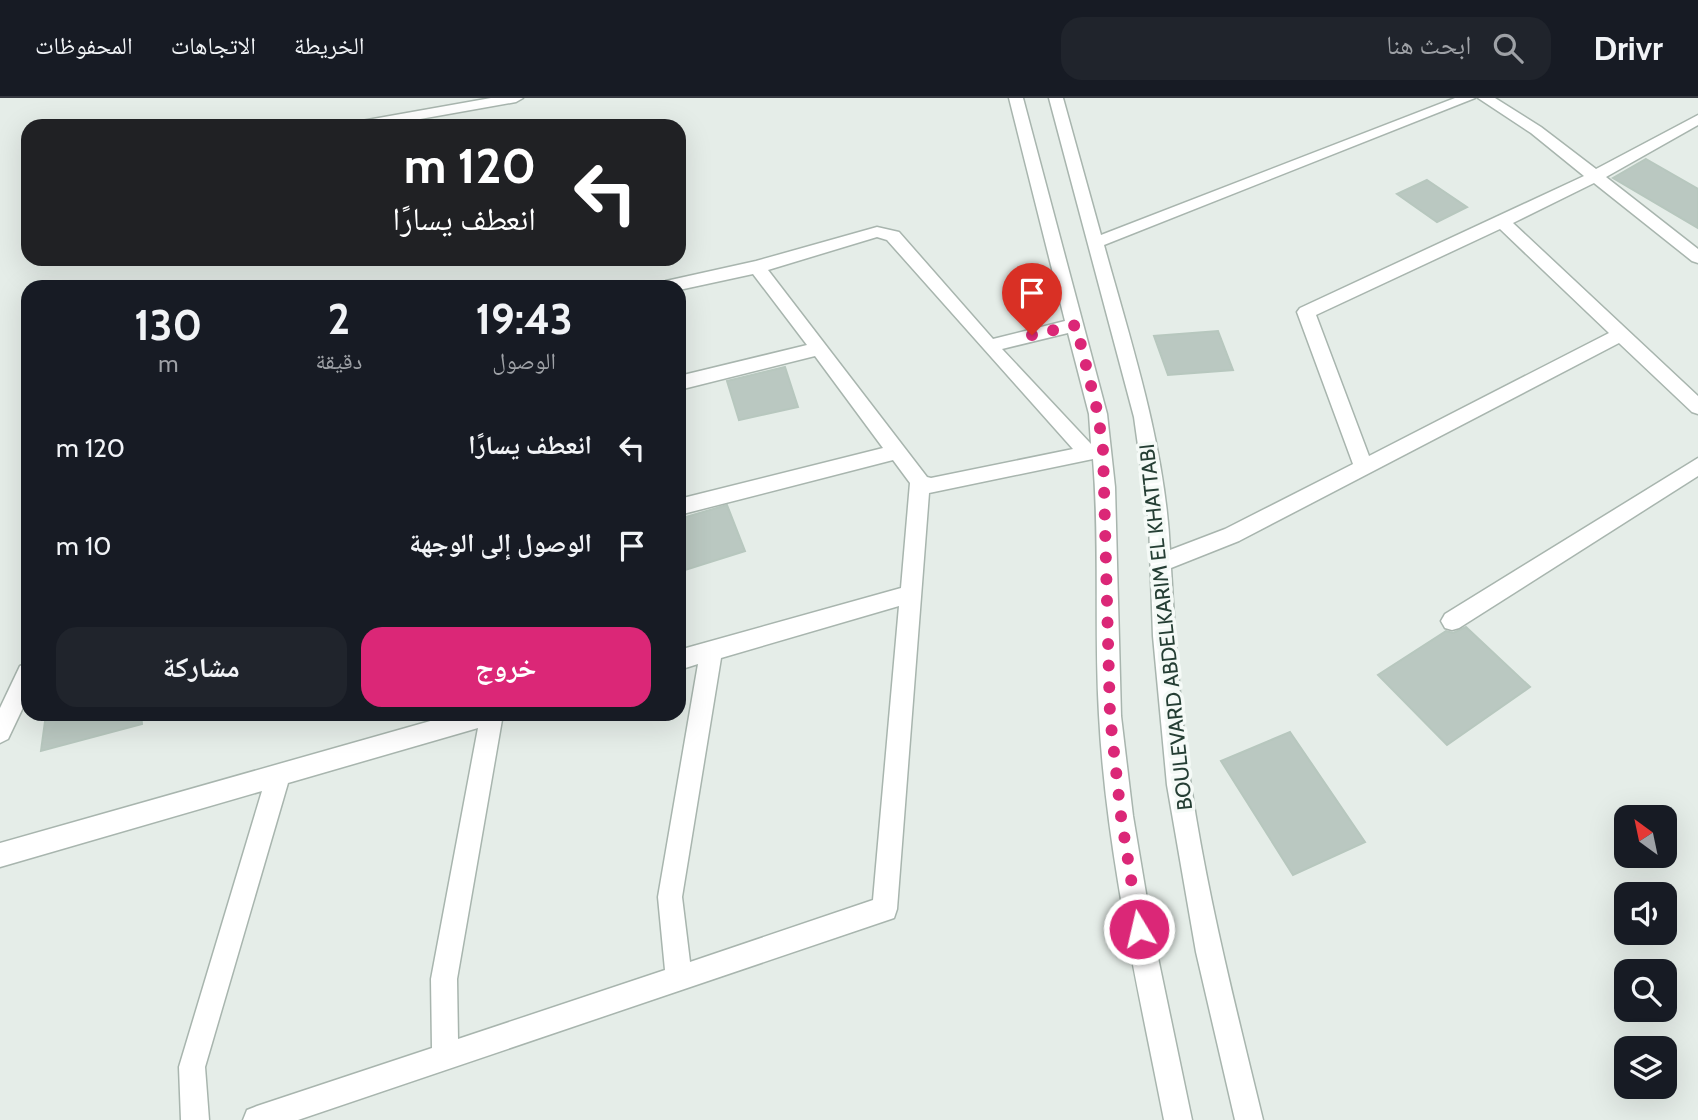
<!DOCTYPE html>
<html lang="ar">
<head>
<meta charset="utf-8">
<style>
  :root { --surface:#171b24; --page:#20242c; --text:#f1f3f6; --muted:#9ea1a6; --line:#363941; --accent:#db2777 }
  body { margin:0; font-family:Cabin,"Noto Naskh Arabic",sans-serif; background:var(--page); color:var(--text); direction:rtl; height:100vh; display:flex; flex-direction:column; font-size:26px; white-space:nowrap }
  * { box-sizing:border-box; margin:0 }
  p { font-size:23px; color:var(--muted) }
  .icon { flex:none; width:38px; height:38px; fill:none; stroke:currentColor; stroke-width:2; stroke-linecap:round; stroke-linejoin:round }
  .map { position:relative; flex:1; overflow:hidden; direction:ltr }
  .sheet { position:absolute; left:21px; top:182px; width:665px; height:441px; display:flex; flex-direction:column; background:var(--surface); border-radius:21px; box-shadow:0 7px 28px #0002; direction:rtl }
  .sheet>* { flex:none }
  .guide { position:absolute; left:21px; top:21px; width:665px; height:147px; border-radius:21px; box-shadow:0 7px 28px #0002; direction:rtl; background:#202124; color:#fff; overflow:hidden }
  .needle { width:46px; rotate:327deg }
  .buttons { position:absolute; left:1614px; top:707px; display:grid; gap:14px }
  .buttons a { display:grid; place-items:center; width:63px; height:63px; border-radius:14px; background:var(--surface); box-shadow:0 7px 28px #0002; font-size:35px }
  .pin { position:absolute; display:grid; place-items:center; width:60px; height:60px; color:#fff; margin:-72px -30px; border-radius:50% 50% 50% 0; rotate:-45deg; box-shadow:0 0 7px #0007 }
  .pin .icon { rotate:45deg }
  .me { position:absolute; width:77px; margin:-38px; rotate:351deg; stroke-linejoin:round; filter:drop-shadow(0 0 5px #0008) }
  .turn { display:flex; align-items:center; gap:24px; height:147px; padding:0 35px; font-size:32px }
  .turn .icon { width:91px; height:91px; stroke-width:2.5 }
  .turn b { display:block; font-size:49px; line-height:60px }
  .eta { display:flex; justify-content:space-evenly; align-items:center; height:119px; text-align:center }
  .eta b { font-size:42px; font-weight:700; line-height:49px }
  .cta { display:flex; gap:14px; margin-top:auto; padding:14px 35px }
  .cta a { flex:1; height:80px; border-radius:21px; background:var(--accent); color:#fff; font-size:28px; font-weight:700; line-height:80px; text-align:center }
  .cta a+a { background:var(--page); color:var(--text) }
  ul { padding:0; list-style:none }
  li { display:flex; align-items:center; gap:21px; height:98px; padding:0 35px }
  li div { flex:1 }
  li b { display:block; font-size:26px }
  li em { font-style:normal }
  header { display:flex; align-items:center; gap:42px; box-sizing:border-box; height:98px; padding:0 35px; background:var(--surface); border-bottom:2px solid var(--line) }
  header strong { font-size:33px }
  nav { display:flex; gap:38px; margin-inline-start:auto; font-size:24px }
  .search { width:490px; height:63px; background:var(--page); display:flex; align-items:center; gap:18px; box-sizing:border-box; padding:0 24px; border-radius:21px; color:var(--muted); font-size:26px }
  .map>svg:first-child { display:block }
  .building { fill:#bac8c1; stroke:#b7c7be; stroke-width:2 }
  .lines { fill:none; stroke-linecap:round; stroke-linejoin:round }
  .minor-casing { stroke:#a8b5ae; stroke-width:3 }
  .minor { fill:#fff; fill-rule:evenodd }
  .route { stroke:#db2777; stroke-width:12; stroke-dasharray:0 21.6 }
  .labels { text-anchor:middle; stroke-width:7; stroke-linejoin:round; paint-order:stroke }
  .street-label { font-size:21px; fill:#253e34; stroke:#f5faf7 }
</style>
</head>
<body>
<header>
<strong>Drivr</strong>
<div class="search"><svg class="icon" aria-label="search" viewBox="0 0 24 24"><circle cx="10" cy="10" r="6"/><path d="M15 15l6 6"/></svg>ابحث هنا</div>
<nav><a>الخريطة</a><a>الاتجاهات</a><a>المحفوظات</a></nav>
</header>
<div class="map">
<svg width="1698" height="1022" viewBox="0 0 1698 1022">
  <rect width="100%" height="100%" fill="#e5ede8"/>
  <g class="building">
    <path d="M1646 61 1698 91V130L1613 80Z"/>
    <path d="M1427 82 1467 109 1437 124 1397 96Z"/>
    <path d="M1218 233 1233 272 1168 277 1154 238Z"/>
    <path d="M785 269 798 309 739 322 727 283Z"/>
    <path d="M727 407 745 453 679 474V421Z"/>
    <path d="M1466 529 1530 589 1447 647 1378 577 1446 533 1453 535Z"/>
    <path d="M46 616H141L142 626 41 653Z"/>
    <path d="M1290 634 1365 744 1293 777 1221 663Z"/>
  </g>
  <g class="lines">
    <g class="minor-casing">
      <g id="minor">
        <path d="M491 0H523L516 4 381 28H349L356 24Z"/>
        <path d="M1009 0H1023L1107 316 1115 389 1121 618 1133 718 1152 831 1192 1022H1164C1138 889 1106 753 1099 617 1094 532 1100 446 1093 361L929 395 897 811 894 820 298 1022H243L247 1012 257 1008 432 950 431 881 478 630 288 685 205 969 209 1022H181L179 969 262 693 0 769V745L455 616H503L457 881 458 941 665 872 658 799 698 566 679 572V552L901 490 910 385 893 362 679 417V401L883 350 815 258 679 292V278L807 247 753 176 679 192V189H658L666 183 756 163 877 129 899 134 993 241 1065 223ZM877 139 887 142 1073 351 931 380 927 379 768 172ZM1068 235 1089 316 1091 346 1002 251ZM899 508 873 802 690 864 682 799 721 560Z"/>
        <path d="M1049 0H1063L1101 137 1455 0H1475L1104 147C1132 248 1165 348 1170 452L1225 431 1353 366 1297 214 1300 210 1584 78 1531 35 1478 0H1495L1541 29 1596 71 1698 17V27L1606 79 1698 151V165L1692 163 1594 85 1513 125 1698 298V316L1692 314 1619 245 1239 443 1171 470C1175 542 1180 616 1191 688 1208 801 1236 911 1263 1022H1235L1196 854 1167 687 1153 538 1149 426 1134 319ZM1500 131 1609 235 1369 358 1316 217Z"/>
        <path d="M1698 360V378L1459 530 1452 532 1445 530 1441 523 1445 516Z"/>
        <path d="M28 565V599L8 641 0 645V610L20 568Z"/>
      </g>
    </g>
    <use href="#minor" class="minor"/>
  </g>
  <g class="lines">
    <path class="route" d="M1032 237 1076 227 1098 316 1103 352 1110 618 1121 718 1139 831"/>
  </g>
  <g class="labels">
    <g class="street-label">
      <text transform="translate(1166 529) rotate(-96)" y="7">BOULEVARD ABDELKARIM EL KHATTABI</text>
    </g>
  </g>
</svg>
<div class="buttons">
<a><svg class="needle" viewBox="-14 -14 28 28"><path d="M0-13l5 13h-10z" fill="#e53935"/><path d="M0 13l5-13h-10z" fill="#9ea1a6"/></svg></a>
<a><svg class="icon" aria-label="sound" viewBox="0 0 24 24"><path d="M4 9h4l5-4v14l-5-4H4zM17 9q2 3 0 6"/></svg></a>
<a><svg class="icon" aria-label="search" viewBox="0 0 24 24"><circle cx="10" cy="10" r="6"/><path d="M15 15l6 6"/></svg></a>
<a><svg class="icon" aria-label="layers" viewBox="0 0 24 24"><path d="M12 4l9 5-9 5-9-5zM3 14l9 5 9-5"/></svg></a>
</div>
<div class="pin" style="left:1032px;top:237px;background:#d93025"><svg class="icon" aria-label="arrive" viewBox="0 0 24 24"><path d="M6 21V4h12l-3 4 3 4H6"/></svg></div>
<svg class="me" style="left:1139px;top:831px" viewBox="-20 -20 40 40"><circle r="17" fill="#db2777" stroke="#fff" stroke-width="3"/><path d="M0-11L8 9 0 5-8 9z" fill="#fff"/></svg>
<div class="guide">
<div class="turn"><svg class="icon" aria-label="left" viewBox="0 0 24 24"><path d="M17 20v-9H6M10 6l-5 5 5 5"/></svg><div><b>120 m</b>انعطف يسارًا</div></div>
</div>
<section class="sheet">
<div class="eta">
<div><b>19:43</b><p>الوصول</p></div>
<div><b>2</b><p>دقيقة</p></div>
<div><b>130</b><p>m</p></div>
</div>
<ul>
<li><svg class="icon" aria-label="left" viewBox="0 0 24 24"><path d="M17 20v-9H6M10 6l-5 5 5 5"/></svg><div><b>انعطف يسارًا</b></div><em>120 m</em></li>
<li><svg class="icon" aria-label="arrive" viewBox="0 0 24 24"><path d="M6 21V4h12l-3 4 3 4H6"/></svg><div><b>الوصول إلى الوجهة</b></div><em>10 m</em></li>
</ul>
<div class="cta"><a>خروج</a><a>مشاركة</a></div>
</section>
</div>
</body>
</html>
